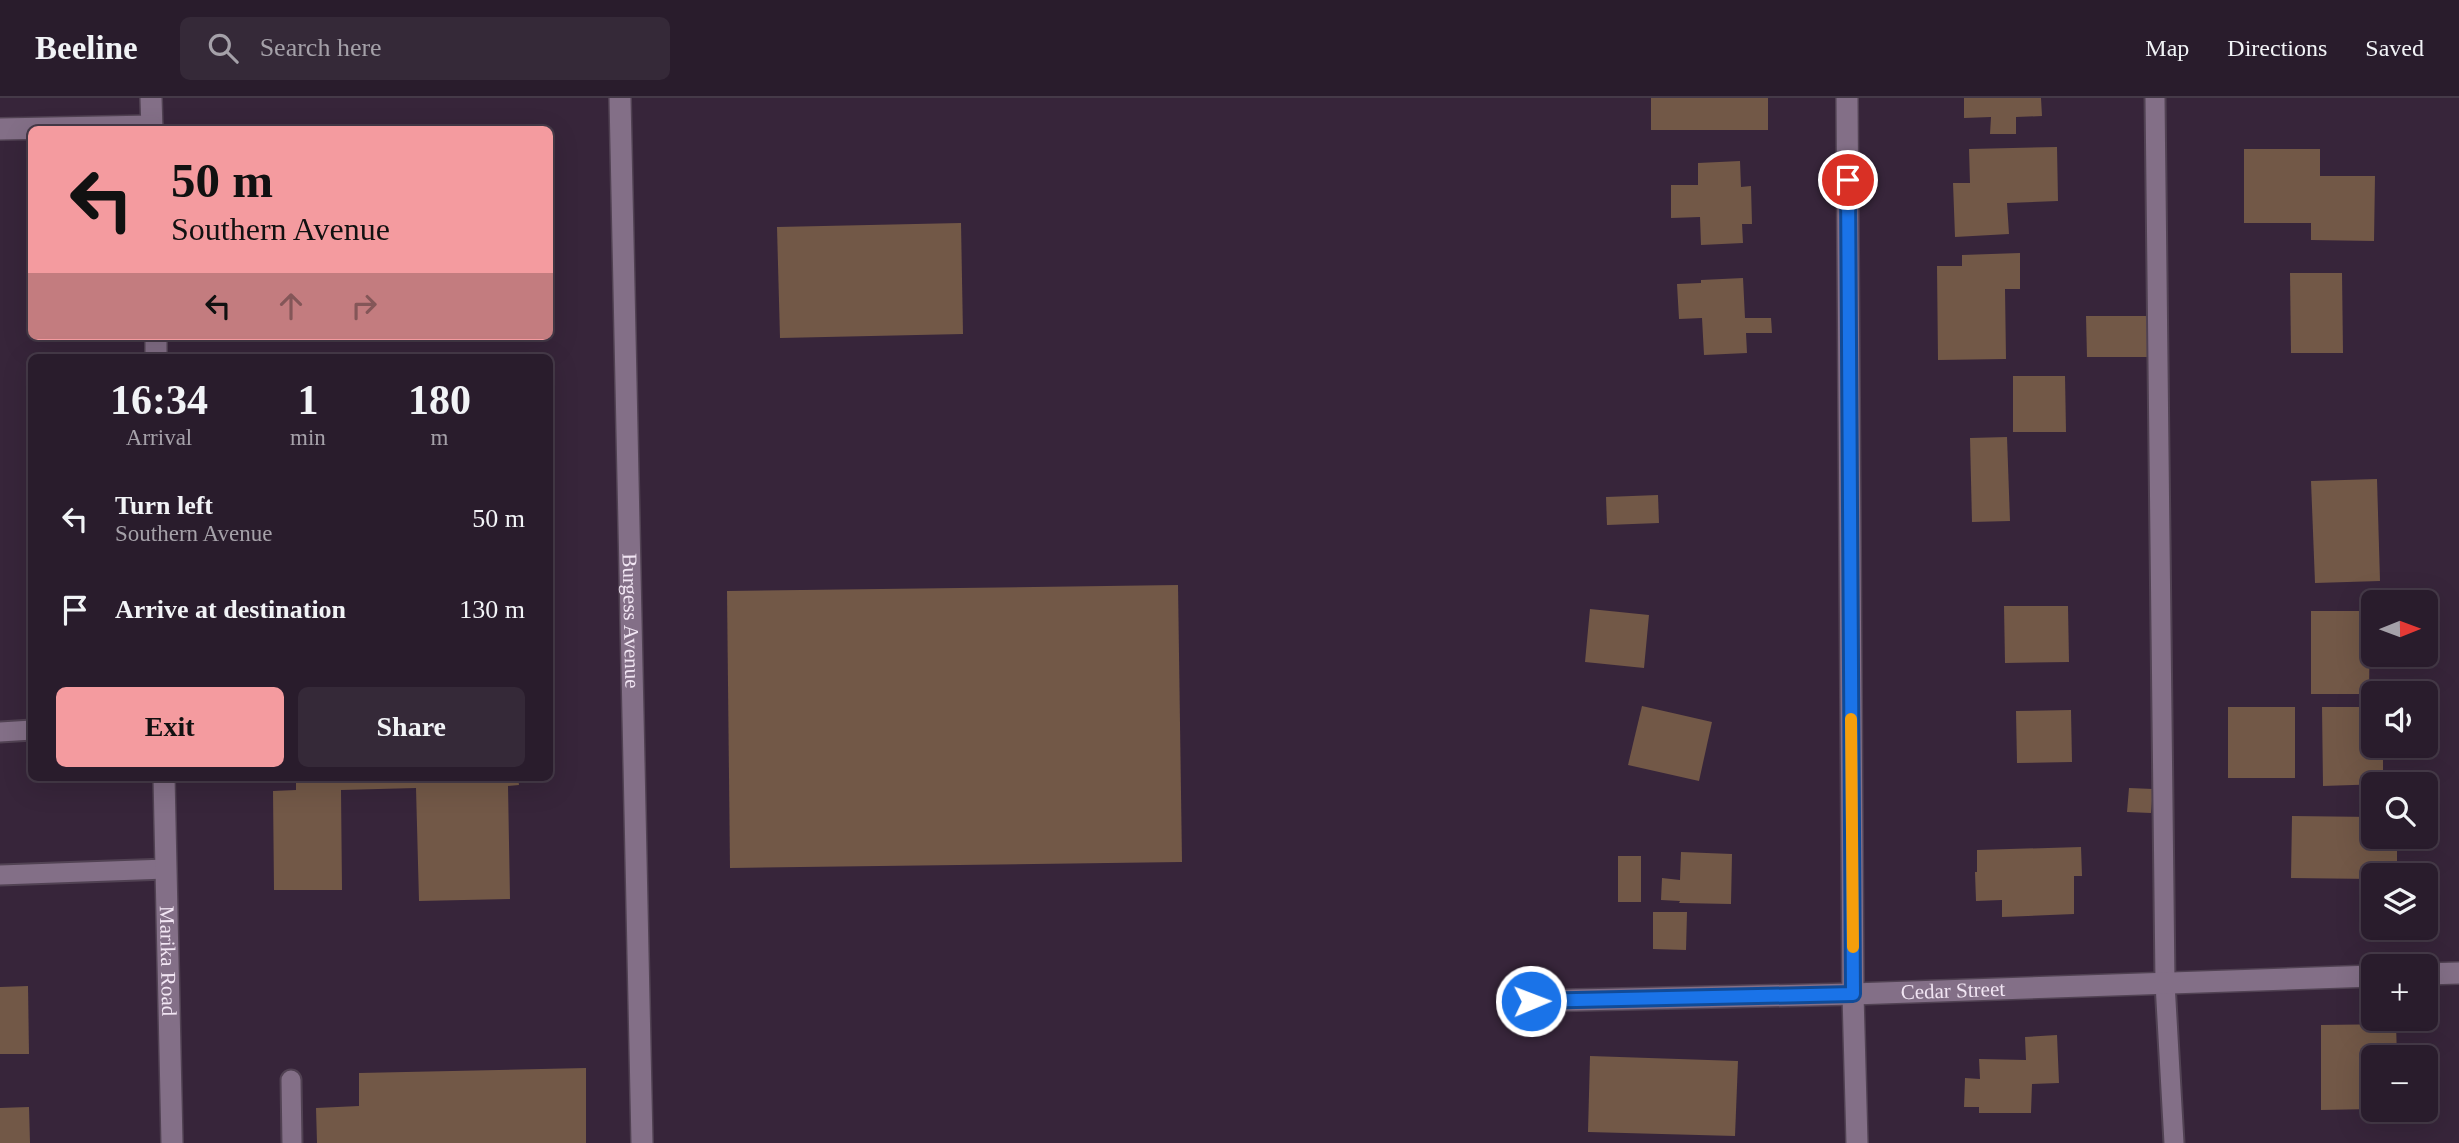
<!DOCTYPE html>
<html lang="en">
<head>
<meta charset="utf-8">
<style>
  :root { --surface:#291c2c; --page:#352938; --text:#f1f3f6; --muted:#a5a1a9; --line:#453a48; --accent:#f49b9f }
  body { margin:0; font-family:"Times New Roman",serif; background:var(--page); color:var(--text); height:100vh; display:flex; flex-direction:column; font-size:26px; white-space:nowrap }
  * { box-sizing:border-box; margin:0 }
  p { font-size:23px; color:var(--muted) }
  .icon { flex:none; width:38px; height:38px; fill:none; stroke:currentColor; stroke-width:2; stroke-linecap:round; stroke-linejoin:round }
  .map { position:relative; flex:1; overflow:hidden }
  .side { position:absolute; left:28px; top:256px; width:525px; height:427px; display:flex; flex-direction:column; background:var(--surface); border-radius:10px; box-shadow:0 7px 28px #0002,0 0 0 2px var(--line) }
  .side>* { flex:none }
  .banner { position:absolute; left:28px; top:28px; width:525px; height:214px; border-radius:10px; box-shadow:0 7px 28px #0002,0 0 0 2px var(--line); background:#f49b9f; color:#111; overflow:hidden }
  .needle { width:46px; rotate:89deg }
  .buttons { position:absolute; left:2361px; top:492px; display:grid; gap:14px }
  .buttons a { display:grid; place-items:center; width:77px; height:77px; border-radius:10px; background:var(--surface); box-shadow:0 7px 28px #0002,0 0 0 2px var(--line); font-size:35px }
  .pin { position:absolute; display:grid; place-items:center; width:60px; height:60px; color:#fff; margin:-30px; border:4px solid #fff; border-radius:50%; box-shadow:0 2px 7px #0007 }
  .me { position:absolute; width:77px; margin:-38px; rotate:89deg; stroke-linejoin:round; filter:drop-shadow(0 0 5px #0008) }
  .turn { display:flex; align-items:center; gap:24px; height:147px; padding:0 28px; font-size:32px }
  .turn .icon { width:91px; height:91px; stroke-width:2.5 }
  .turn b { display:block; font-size:49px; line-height:60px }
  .lanes { display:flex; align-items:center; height:66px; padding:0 28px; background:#0003; justify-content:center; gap:35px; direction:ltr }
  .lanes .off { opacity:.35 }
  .eta { display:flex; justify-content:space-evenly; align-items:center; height:119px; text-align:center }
  .eta b { font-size:42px; font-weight:700; line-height:49px }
  .primary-button { display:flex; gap:14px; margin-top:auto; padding:14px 28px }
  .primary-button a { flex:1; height:80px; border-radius:10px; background:var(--accent); color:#111; font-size:28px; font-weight:700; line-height:80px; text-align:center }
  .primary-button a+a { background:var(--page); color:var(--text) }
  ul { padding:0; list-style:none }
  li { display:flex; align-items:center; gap:21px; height:91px; padding:0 28px }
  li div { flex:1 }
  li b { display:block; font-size:26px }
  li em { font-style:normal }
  header { display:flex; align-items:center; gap:42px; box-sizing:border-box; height:98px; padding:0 35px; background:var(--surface); border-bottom:2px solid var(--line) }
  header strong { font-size:33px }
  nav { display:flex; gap:38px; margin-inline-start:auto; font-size:24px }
  .search { width:490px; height:63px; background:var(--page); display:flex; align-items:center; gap:18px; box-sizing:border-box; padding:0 24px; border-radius:10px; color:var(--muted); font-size:26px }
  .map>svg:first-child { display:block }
  .building { fill:#725847 }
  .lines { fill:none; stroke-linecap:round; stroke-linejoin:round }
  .lane-casing { stroke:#514253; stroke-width:23 }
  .street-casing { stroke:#514253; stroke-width:24 }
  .lane { stroke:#836f87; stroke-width:19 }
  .street { stroke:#836f87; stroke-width:21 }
  .route-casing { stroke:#114b97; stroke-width:18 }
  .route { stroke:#1a73e8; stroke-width:12 }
  .slow { stroke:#f59e0b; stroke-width:12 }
  .labels { text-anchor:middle; stroke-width:5; stroke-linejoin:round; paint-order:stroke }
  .street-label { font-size:21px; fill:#f1e5f3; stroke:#2c1c30 }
</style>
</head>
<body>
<header>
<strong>Beeline</strong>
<div class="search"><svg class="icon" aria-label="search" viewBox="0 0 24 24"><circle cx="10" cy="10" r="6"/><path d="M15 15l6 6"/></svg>Search here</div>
<nav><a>Map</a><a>Directions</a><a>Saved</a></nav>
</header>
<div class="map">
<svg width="2459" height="1045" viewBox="0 0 2459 1045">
  <rect width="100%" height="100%" fill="#37253a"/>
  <g class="building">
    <rect x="1651" y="0" width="117" height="32"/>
    <path d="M1964 0H2041L2042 18 2016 19V36H1990L1991 19 1964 20Z"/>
    <path d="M2057 49 2058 103 2007 105 2009 136 1955 139 1953 85H1970L1969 51Z"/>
    <path d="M2244 51H2320V78H2375L2374 143 2311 142V125H2244Z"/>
    <path d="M1740 63 1741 89 1751 88 1752 126H1742L1743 145 1701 147 1700 119 1671 120V87H1698V65Z"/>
    <path d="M961 125 963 236 780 240 777 129Z"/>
    <path d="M2020 155V191H2005L2006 261 1938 262 1937 168H1962V157Z"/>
    <path d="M2290 175H2342L2343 255H2291Z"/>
    <path d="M1743 180 1745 220H1771L1772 235H1746L1747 255 1704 257 1702 220 1679 221 1677 186 1701 185V182Z"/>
    <path d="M2086 218H2152L2153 259H2087Z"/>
    <path d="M2013 278H2065L2066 334H2013Z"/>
    <path d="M2007 339 2010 423 1972 424 1970 340Z"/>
    <path d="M2377 381 2380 483 2315 485 2311 383Z"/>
    <path d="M1658 397 1659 425 1607 427 1606 399Z"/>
    <path d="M1178 487 1182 764 730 770 727 493Z"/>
    <path d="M2004 508H2068L2069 564 2005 565Z"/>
    <path d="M1590 511 1649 517 1644 570 1585 564Z"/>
    <path d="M2311 513H2370L2369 596H2311Z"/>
    <path d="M1642 608 1712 624 1699 683 1628 667Z"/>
    <rect x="2228" y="609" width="67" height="71"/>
    <path d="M2322 609H2373V648H2383V686L2323 688Z"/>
    <path d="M2071 612 2072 664 2017 665 2016 613Z"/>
    <path d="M296 679H518L519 687 508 688 510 801 419 803 416 690 341 692 342 792H274L273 693 296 692Z"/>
    <path d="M2129 690 2153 691 2151 715 2127 714Z"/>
    <path d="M2292 718 2373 719V738H2397V777H2373V781L2291 780Z"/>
    <path d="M2081 749 2082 778H2074V816L2002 819V802L1976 803 1975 774H1977V752Z"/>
    <path d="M1681 754 1732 756 1731 806 1679 805 1680 803 1661 802 1662 780 1680 782Z"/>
    <rect x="1618" y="758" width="23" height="46"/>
    <path d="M1653 814H1687L1686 852 1653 851Z"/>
    <path d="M28 888 29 956H0V889Z"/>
    <path d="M2396 926 2397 959H2373V1011L2321 1012V927Z"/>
    <path d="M2057 937 2059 985 2032 986 2031 1015H1979V1009H1964L1965 980 1980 981 1979 961 2026 962 2025 939Z"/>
    <path d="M1590 958 1738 963 1735 1038 1588 1034Z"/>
    <path d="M586 970V1045H317L316 1010 359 1008V975Z"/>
    <path d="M29 1009 30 1045H0V1010Z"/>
  </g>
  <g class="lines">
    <g class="lane-casing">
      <g id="lane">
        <path d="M2155 0 2165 885 2174 1045"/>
        <path d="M0 634 32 632"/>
        <path d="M0 777 166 771"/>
        <path d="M291 982 292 1045"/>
      </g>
    </g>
    <g class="street-casing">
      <g id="street">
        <path d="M151 0 152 32"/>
        <path id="s1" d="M620 0 642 1045"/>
        <path d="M1847 0 1853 896 1857 1045"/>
        <path d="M0 31 152 28"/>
        <path d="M156 238V259"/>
        <path id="s2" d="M164 679 172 1045"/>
        <path d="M2426 876 2459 875"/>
        <path id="s3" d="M1531 903 1853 896 2373 878"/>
      </g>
    </g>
    <use href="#lane" class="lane"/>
    <use href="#street" class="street"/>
  </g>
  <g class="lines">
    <g class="route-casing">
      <path id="route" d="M1531 903 1853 896 1848 82"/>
    </g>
    <use href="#route" class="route"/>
    <path class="slow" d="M1851 621 1853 849"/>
  </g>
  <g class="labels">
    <g class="street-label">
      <text dy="7" stroke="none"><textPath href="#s1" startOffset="523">Burgess Avenue</textPath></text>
      <text dy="7" stroke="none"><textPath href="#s2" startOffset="184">Marika Road</textPath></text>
      <text dy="7" stroke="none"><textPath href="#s3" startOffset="422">Cedar Street</textPath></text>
    </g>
  </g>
</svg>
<div class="buttons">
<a><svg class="needle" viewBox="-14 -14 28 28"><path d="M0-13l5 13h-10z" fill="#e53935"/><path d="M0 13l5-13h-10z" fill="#a5a1a9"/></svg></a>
<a><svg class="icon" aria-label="sound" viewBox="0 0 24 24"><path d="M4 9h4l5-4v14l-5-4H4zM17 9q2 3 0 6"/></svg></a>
<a><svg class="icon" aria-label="search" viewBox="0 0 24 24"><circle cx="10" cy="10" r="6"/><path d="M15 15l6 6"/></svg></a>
<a><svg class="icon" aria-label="layers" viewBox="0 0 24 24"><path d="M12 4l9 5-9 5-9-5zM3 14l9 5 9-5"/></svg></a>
<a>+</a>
<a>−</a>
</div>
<div class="pin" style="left:1848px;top:82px;background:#d93025"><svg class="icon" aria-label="arrive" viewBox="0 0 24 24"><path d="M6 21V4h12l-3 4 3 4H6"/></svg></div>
<svg class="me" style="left:1531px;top:903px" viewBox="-20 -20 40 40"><circle r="17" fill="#1a73e8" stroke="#fff" stroke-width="3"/><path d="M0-11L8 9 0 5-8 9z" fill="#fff"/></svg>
<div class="banner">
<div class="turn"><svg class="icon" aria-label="left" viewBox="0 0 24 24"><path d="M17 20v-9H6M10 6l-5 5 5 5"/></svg><div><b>50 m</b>Southern Avenue</div></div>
<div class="lanes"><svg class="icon" aria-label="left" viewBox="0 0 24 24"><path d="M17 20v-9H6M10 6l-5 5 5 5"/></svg><svg class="icon off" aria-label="ahead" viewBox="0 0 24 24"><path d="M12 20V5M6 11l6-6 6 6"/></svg><svg class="icon off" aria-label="right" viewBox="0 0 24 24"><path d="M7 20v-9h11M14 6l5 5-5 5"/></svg></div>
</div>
<section class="side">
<div class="eta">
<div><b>16:34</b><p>Arrival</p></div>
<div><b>1</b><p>min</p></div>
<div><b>180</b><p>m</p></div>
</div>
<ul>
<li><svg class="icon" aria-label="left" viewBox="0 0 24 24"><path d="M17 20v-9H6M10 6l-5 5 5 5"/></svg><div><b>Turn left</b><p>Southern Avenue</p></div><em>50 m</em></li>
<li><svg class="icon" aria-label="arrive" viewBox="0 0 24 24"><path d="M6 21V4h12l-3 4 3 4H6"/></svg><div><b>Arrive at destination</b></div><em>130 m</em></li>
</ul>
<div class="primary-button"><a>Exit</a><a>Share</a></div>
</section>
</div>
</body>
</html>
